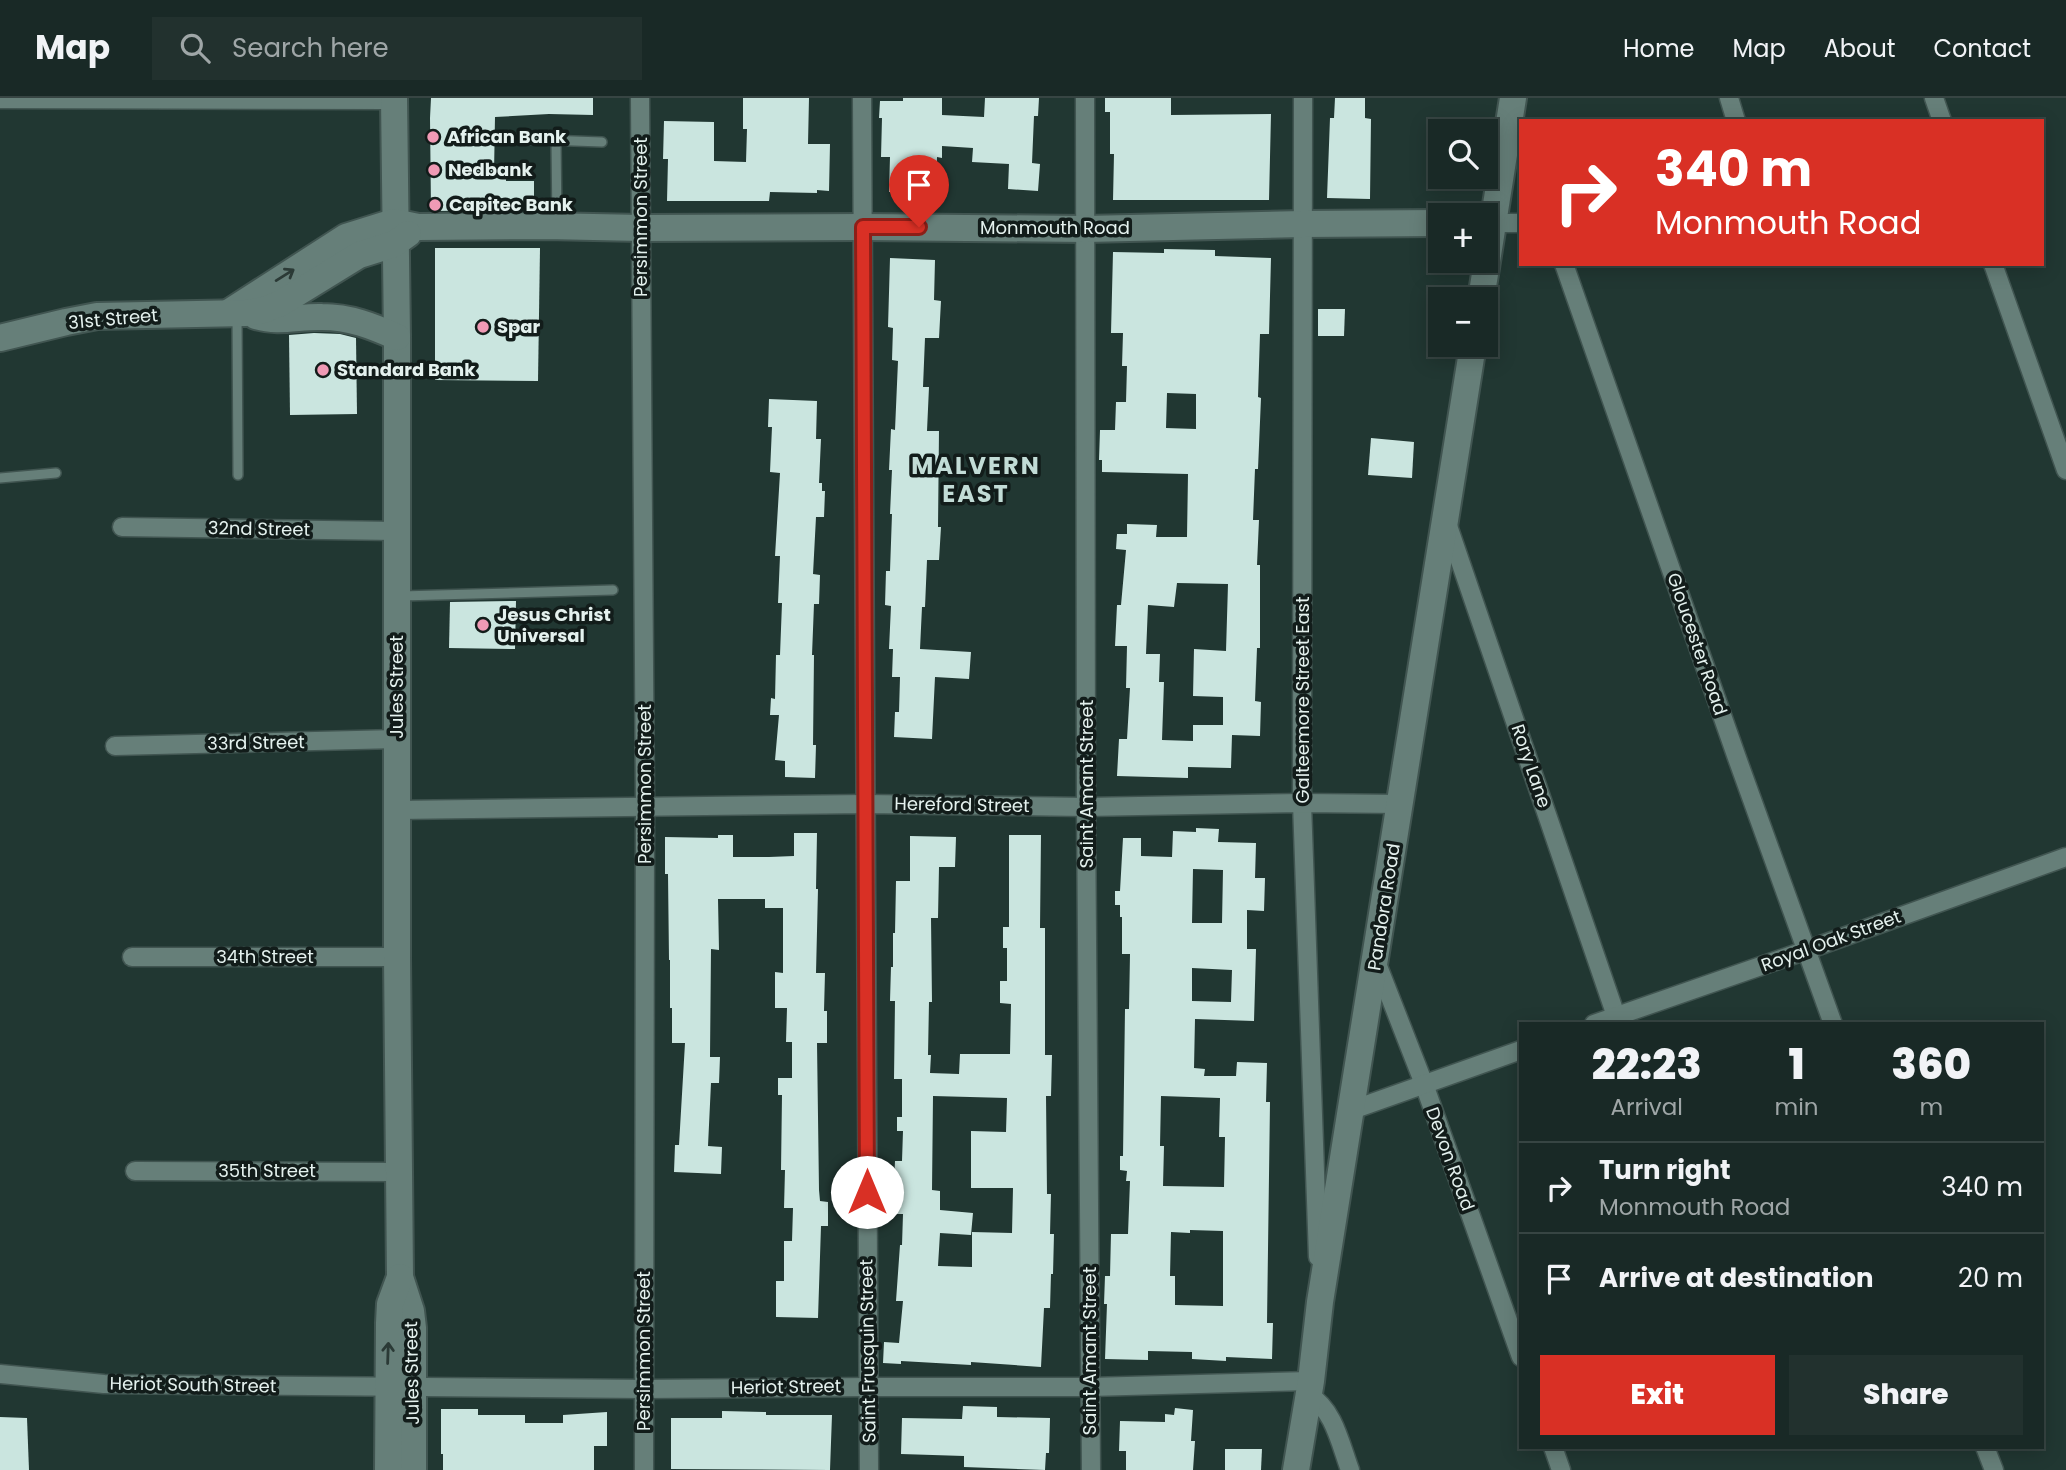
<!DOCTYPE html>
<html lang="en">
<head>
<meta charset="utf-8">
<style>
  :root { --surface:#192926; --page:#22312e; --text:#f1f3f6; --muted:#9fa6a7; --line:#374543; --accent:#d93025 }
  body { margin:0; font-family:Poppins,sans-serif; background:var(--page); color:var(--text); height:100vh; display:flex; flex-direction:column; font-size:26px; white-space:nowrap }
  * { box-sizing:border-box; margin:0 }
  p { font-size:23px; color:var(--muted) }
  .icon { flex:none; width:38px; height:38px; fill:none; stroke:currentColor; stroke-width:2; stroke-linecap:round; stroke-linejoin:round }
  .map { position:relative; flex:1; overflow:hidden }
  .sheet { position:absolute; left:1519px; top:924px; width:525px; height:427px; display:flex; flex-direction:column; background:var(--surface); border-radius:0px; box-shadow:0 4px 18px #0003,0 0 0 2px var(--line) }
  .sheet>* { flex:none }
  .hud { position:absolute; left:1519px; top:21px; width:525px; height:147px; border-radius:0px; box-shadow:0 4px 18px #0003,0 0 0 2px var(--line); background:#d93025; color:#fff; overflow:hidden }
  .fabs { position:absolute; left:1428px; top:21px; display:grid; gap:14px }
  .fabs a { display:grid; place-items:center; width:70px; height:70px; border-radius:0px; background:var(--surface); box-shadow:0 4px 18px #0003,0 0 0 2px var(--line); font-size:35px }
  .pin { position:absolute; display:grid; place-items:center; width:60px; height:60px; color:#fff; margin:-72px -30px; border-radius:50% 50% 50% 0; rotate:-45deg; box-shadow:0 0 7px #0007 }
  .pin .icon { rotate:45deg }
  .me { position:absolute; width:77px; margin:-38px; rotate:0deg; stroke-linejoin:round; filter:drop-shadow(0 0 5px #0008) }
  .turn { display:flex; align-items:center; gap:24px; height:147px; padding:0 21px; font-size:32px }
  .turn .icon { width:91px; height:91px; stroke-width:2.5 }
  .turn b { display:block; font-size:49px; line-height:60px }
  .eta { display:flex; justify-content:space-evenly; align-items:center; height:119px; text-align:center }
  .eta b { font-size:42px; font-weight:800; line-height:49px }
  .action { display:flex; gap:14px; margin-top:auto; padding:14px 21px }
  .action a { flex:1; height:80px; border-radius:0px; background:var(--accent); color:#fff; font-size:28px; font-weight:800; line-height:80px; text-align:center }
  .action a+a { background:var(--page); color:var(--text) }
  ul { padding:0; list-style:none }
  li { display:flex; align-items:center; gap:21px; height:91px; padding:0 21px; border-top:2px solid var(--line) }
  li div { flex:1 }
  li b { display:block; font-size:26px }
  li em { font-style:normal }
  header { display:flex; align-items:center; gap:42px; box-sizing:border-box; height:98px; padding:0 35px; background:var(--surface); border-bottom:2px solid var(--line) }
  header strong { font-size:33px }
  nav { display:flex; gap:38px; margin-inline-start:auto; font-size:24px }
  .search { width:490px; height:63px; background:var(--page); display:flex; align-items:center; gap:18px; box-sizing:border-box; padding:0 24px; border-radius:0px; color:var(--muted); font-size:26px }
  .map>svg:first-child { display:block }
  .building { fill:#cae5df; fill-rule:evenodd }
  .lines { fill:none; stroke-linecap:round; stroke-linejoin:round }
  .lane-casing { stroke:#415551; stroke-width:12 }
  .street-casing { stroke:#415551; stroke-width:21 }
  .secondary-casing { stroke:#415551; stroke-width:30 }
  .lane { stroke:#667f79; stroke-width:9 }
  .street { stroke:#667f79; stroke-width:18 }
  .secondary { stroke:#667f79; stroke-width:26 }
  .oneway { stroke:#2b3a36 }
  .route-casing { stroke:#8d1f18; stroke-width:18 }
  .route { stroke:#d93025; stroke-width:12 }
  .poi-dot { fill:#f09ab5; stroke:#121c1a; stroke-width:2.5 }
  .labels { text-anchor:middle; stroke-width:7; stroke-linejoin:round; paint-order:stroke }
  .poi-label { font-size:18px; font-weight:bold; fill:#e4f1ee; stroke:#121c1a; text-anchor:start }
  .street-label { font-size:18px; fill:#e4f1ee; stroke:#121c1a }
  .district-label { font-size:24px; font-weight:bold; letter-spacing:2px; fill:#c2dcd6; stroke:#121c1a }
</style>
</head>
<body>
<header>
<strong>Map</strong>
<div class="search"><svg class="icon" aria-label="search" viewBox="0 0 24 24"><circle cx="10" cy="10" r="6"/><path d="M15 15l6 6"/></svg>Search here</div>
<nav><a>Home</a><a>Map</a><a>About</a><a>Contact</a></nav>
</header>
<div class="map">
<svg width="2066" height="1372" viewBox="0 0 2066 1372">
  <rect width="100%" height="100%" fill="#213732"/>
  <g class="building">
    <path d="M431 0H593V17L549 16 495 19 494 75H506V83H534V112L431 113 430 20Z"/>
    <path d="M743 0H809L808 46H830L829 93 817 92V95L770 94 769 103H667L668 61H663L664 23 714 24V63L746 64 747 31H743Z"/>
    <path d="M903 0H942V17L984 19 985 0H1039L1038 18H1034L1032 65 1040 66 1038 93 1008 91 1009 66 972 64 973 50 942 48V60L937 59 936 95 889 94 890 59H881L882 20H879L880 3H903Z"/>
    <path d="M1105 0H1171V17L1271 16 1269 102H1113L1114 56H1110V14H1105Z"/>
    <path d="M1335 0H1365V20L1371 21 1370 101 1327 100 1330 20H1334Z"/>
    <path d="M435 150H540L538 283 435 282Z"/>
    <path d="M1164 151 1215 152V158L1271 160 1269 236H1260L1258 299 1261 300 1258 371H1255L1253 422H1259L1257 467H1260V550H1257L1255 603 1261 604 1260 638 1232 637 1231 670 1188 669V680L1117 678 1119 641H1127L1130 590H1126L1127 548H1115L1117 507H1121L1126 452 1116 451 1117 436H1127V426L1157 427 1156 439H1187L1188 376 1102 374V362H1099L1100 332H1115L1116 304H1126L1127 268H1122L1123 235H1111L1113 154 1164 155ZM1167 295 1196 296V331L1166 330ZM1177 485 1228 486 1226 553 1194 551 1193 598 1223 599V627H1193V643L1162 642 1164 584H1159L1160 556H1146L1148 507 1174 509Z"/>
    <path d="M890 160 935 162 934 202 941 203 939 240H925L923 289H929L927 333H939L938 429H941L939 462H927L925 509H922L920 551 971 554 969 581 935 579 932 641 894 639 895 614H899L900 579H892L893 551H889L891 508 885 507 886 473H890L892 416H890L892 372H889L891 331 895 332 898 263 892 262 893 230 888 229Z"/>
    <path d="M1318 211H1345L1344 238H1318Z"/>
    <path d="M314 235 340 236 356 240 357 316 290 317 289 237Z"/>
    <path d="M769 301 817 303 816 341H821L819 385H822V393H825L824 419H816L813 476 820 477 819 506H814L812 557H814L813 647H816L815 680 785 679V663L775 662 779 617H770L771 600 775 601 776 557H780L782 505H778L780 458H775L780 375 770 374 772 329H768Z"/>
    <path d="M1371 340 1414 344 1412 380 1368 377Z"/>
    <path d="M516 503 515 551 449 550 450 504Z"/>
    <path d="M1196 730 1219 731 1218 744 1256 745 1255 780H1265L1264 813 1247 812V851H1256L1254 923 1195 921 1194 970 1205 971 1204 978H1236L1237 964 1267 965 1266 1004H1270L1267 1225H1273L1272 1261 1226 1259V1263L1192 1261V1254L1148 1253V1262L1105 1261 1107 1206H1104L1105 1178H1110L1111 1136H1128L1130 1083H1126L1127 1073 1120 1072V1058H1123L1125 911H1129L1130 856H1122V819H1120V807H1115V793H1120L1123 740H1141V758L1172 759 1173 733 1196 734ZM1193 771 1223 772 1222 825H1192ZM1192 870 1232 872 1231 904 1192 903ZM1161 998 1220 1000 1219 1039H1225L1224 1089 1163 1088 1164 1048H1160ZM1190 1132 1223 1133V1208L1175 1207V1178H1170L1171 1134 1190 1135Z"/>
    <path d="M794 735H817L816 791H818L816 875H825L824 913H827V945H817L819 1092 820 1103 828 1104V1128H821L818 1220 776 1219V1183H784V1143H792L793 1110H784L785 1072H781L782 997H778V980H792V944H786L787 910H775V874L783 875V810H765V801H718L719 852 711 851 710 959H720L719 985H711L708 1048 722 1049 721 1076 674 1074 675 1047H679L685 945H672V910H670V862H669L668 776H665V739L718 740V737H733V759H769L794 758Z"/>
    <path d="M1009 737H1041L1040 830H1045V957H1052L1051 998H1046L1047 1096H1051L1050 1136H1054L1053 1176H1051L1050 1210H1044L1041 1269 971 1264V1267L901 1263V1266L883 1265 884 1244 899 1245 903 1203H896L900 1147H902L903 1116H895L897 1083H894L895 1063H902L903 1033H897V1019H902V981H894L895 903H890L891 869H893V835H895L896 783H910V738L956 739 955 769H939L938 820H931L932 904H929L928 957H931L930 975 959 976 960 956H1010L1011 906 1000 905V883H1007V850H1003V829H1009ZM933 998 1007 1000 1006 1034 971 1033V1090H1013L1012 1135 972 1134V1169L938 1168 940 1135 971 1137 973 1115 940 1112V1093L932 1092Z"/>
    <path d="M963 1308 997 1309V1319L1050 1320 1049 1355H1046L1045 1372 964 1369V1358L901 1356 902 1320 962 1321Z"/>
    <path d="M1175 1310 1193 1312 1191 1343H1195L1193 1372H1126V1353H1119L1120 1323 1165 1324V1316L1174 1317Z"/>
    <path d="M441 1311H478V1317H525V1325H563V1317L607 1314V1348H594V1372H443V1356H441Z"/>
    <path d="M722 1313 766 1314V1317H832L830 1372 671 1371V1320H722Z"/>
    <path d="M0 1319 27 1320 29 1372H0Z"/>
    <path d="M1225 1351H1262L1261 1372H1225Z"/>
  </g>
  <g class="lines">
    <g class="lane-casing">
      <g id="lane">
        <path d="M518 41 602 44"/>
        <path d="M556 42 557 127"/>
        <path d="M237 217 238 377"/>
        <path d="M0 380 56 375"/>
        <path d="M401 498 613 492"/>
      </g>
    </g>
    <g class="street-casing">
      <g id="street">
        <path d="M640 0 645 708 644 1372"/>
        <path d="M862 0 869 1372"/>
        <path d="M1085 0 1086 709 1091 1372"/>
        <path d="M1303 0 1302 705 1318 1159"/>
        <path d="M1729 0 1736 23"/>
        <path d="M1934 0 1942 23"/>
        <path d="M0 1 394 2"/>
        <path d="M1493 125H1521"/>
        <path d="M1564 166 1737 660 1833 926"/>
        <path d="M1993 166 2066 372"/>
        <path d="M1447 425 1616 918"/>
        <path d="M122 429 396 433"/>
        <path d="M115 648 397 641"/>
        <path d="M397 712 865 706 1086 709 1302 705 1401 706"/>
        <path d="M132 859H397"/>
        <path d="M1376 863 1424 986 1521 1259"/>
        <path d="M1594 926 1807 852 2066 759"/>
        <path d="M1352 1012 1521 952"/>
        <path d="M135 1073 399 1074"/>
        <path d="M0 1276 104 1286 644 1291 868 1289H1090L1311 1283"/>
        <path d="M1309 1297C1334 1312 1340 1345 1350 1372"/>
        <path d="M1553 1349 1561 1372"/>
        <path d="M1985 1349 1994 1372"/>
      </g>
    </g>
    <g class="secondary-casing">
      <g id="secondary">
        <path d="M394 0 397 239V859L400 1179 411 1213 413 1230V1372"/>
        <path d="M1481 201 1513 0"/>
        <path d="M228 215 346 139 394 124 418 129 546 128 641 130 863 129 1086 131 1303 126 1440 125"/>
        <path d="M256 218C278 225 300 218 322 219 350 219 372 228 397 239"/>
        <path d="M0 240 66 224 97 218 246 215 264 212 281 205 359 157 394 146 408 136"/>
        <path d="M388 1372 389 1225 390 1206 400 1179"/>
        <path d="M1296 1372 1311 1283 1320 1204 1473 247"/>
      </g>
    </g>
    <use href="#lane" class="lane"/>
    <use href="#street" class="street"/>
    <use href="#secondary" class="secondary"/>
  </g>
  <defs><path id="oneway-shaft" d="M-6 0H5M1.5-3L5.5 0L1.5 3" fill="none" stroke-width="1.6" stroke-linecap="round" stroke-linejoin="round" transform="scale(1.75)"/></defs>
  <g class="oneway">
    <use href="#oneway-shaft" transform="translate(285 177) rotate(-32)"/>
    <use href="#oneway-shaft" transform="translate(388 1255) rotate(-88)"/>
  </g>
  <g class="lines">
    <g class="route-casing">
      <path id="route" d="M867 1094 863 129H919"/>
    </g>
    <use href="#route" class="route"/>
  </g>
  <g class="poi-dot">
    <circle cx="433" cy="39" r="7"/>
    <circle cx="434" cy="72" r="7"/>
    <circle cx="435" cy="107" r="7"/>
    <circle cx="483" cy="229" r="7"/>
    <circle cx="323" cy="272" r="7"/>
    <circle cx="483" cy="527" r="7"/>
  </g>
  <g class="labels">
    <g class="poi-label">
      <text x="447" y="45">African Bank</text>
      <text x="448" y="78">Nedbank</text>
      <text x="449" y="113">Capitec Bank</text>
      <text x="497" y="235">Spar</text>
      <text x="337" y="278">Standard Bank</text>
      <text x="497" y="523">Jesus Christ<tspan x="497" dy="21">Universal</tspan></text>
    </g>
    <g class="street-label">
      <text transform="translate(641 119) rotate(-90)" y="6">Persimmon Street</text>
      <text x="1055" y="136">Monmouth Road</text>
      <text transform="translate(113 221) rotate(-5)" y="6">31st Street</text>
      <text transform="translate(259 431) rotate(1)" y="6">32nd Street</text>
      <text transform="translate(1697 546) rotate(71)" y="6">Gloucester Road</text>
      <text transform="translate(397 589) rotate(-90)" y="6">Jules Street</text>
      <text transform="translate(1303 602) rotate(-90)" y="6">Galteemore Street East</text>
      <text transform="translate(256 645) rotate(-1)" y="6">33rd Street</text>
      <text transform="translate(1531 668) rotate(71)" y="6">Rory Lane</text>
      <text transform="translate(645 686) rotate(-90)" y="6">Persimmon Street</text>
      <text transform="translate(1087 686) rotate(-90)" y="6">Saint Amant Street</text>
      <text transform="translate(962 707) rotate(1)" y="6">Hereford Street</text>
      <text transform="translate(1384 809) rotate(-81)" y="6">Pandora Road</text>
      <text transform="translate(1831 843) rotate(-20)" y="6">Royal Oak Street</text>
      <text x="265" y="865">34th Street</text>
      <text transform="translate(1450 1061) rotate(70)" y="6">Devon Road</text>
      <text x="267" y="1079">35th Street</text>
      <text transform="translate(644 1253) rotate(-90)" y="6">Persimmon Street</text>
      <text transform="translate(868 1253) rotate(-91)" y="6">Saint Frusquin Street</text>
      <text transform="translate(1090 1253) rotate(-90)" y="6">Saint Amant Street</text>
      <text transform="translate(412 1275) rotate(-91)" y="6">Jules Street</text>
      <text transform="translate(193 1287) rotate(1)" y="6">Heriot South Street</text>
      <text transform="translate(786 1289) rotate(-1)" y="6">Heriot Street</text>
    </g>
    <g class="district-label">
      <text x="976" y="376">MALVERN<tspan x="976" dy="28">EAST</tspan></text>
    </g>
  </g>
</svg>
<div class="fabs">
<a><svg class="icon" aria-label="search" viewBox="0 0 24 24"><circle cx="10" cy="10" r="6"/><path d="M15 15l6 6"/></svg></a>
<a>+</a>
<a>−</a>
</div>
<div class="pin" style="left:919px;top:129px;background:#d93025"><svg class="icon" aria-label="arrive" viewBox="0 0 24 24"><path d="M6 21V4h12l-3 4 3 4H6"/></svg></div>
<svg class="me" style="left:867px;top:1094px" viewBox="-20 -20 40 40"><circle r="19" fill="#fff"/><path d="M0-13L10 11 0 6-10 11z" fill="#d93025"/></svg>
<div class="hud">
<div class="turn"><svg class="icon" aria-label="right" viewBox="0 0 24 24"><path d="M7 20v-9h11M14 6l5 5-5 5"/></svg><div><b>340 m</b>Monmouth Road</div></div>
</div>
<section class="sheet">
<div class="eta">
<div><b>22:23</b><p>Arrival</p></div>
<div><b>1</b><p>min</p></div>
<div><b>360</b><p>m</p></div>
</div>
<ul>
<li><svg class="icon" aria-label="right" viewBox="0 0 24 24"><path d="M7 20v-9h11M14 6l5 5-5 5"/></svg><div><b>Turn right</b><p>Monmouth Road</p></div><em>340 m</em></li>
<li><svg class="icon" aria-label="arrive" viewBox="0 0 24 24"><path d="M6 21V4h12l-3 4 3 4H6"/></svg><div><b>Arrive at destination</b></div><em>20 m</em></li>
</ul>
<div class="action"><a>Exit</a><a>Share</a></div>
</section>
</div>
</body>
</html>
